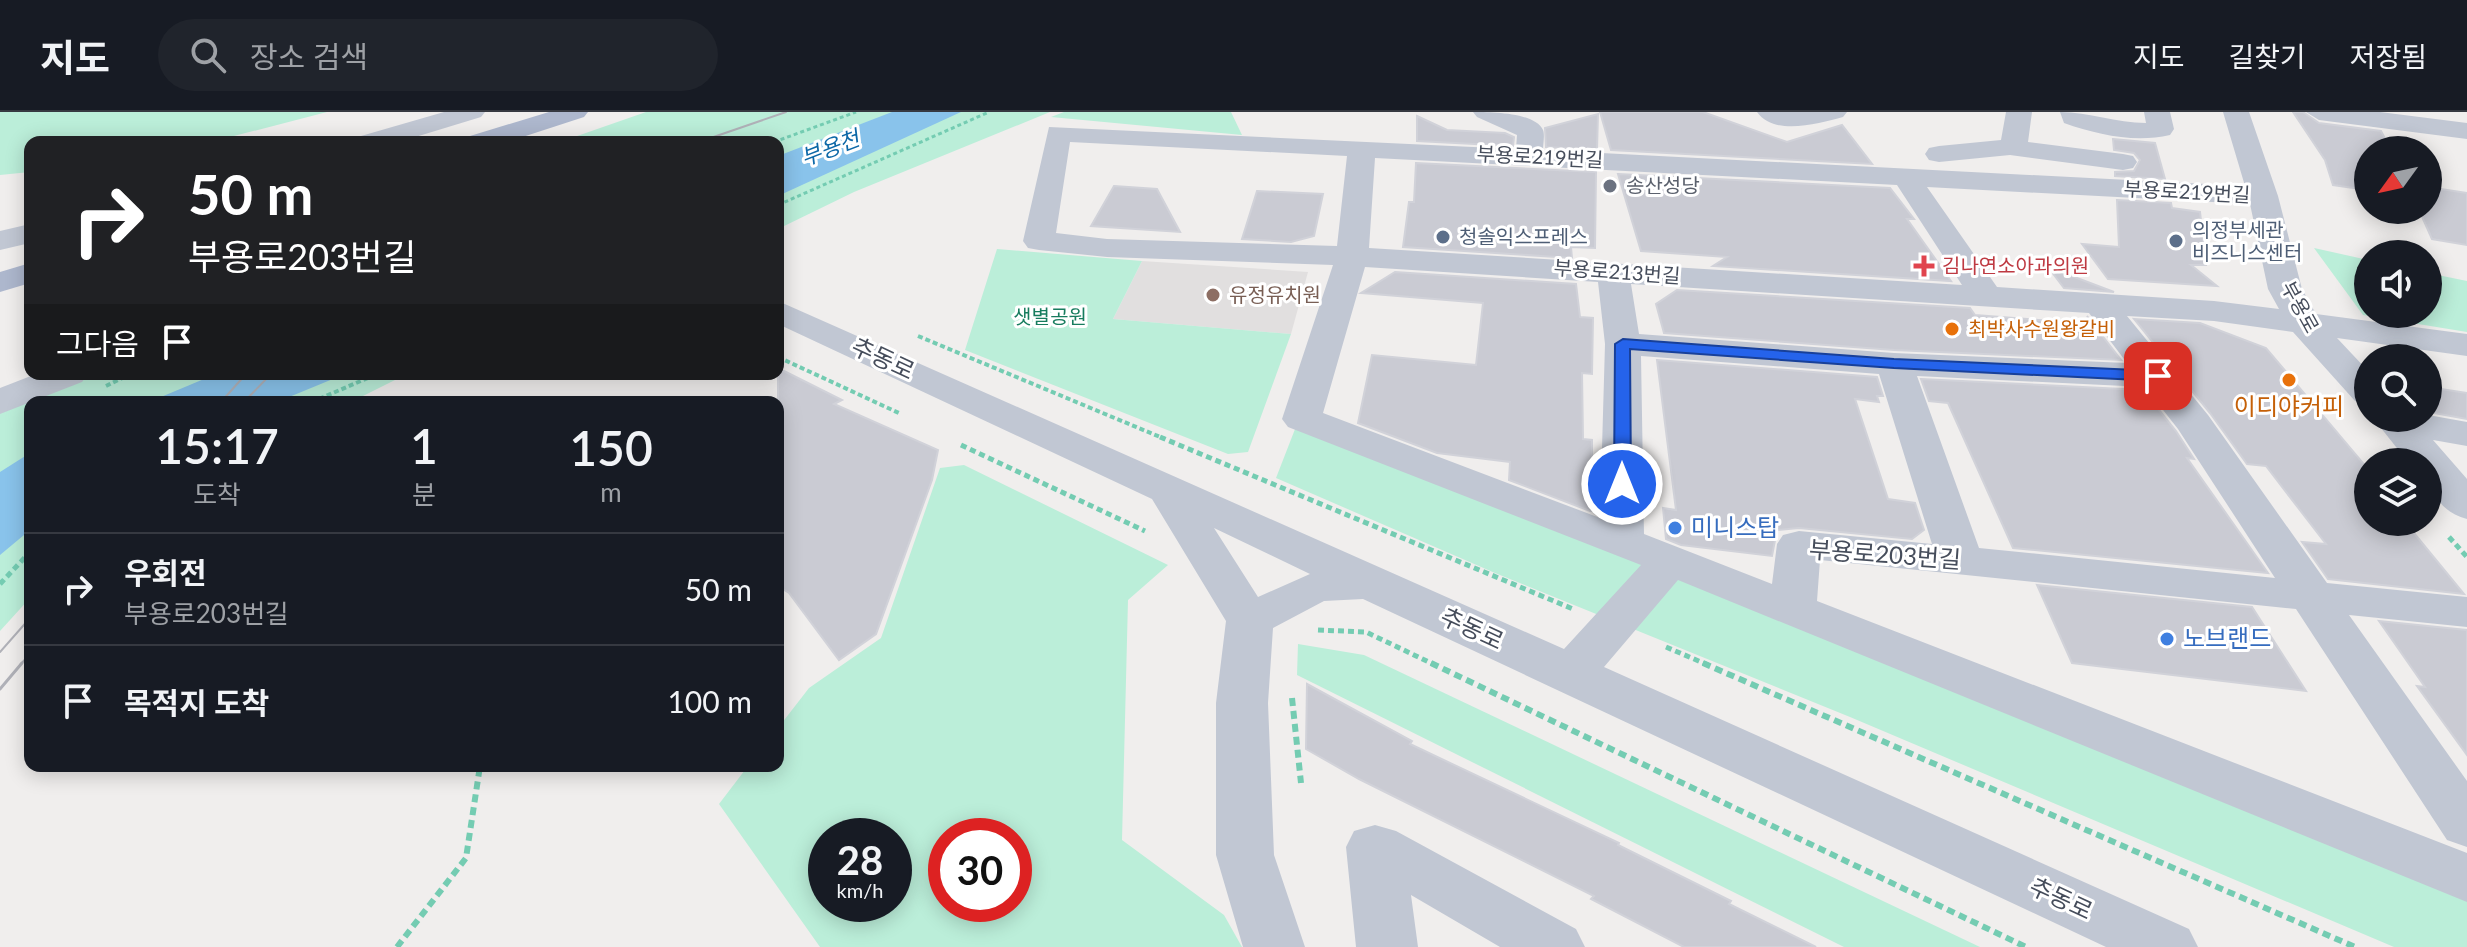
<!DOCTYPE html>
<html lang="ko">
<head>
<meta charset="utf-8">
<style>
  :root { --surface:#171b24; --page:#20242c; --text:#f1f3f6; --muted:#9ea1a6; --line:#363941 }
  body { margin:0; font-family:Lato,"Noto Sans KR",sans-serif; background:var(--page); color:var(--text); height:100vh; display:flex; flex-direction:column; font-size:30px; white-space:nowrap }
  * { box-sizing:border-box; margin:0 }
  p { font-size:26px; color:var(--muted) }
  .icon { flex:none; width:44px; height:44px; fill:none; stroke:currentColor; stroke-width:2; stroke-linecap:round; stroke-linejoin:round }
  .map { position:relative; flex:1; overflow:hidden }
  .drawer { position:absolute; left:24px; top:284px; width:760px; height:376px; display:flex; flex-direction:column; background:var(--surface); border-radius:16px; box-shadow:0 4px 20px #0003 }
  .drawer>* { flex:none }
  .guide { position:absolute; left:24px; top:24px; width:760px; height:244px; border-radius:16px; box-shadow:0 4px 20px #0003; background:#202124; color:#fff; overflow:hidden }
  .needle { width:52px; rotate:237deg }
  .buttons { position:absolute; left:2354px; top:24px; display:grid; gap:16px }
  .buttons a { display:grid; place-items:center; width:88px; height:88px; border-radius:50%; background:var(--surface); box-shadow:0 4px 20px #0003; font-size:40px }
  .speed { position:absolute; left:808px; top:706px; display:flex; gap:16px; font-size:40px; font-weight:700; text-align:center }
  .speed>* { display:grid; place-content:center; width:104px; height:104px; border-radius:50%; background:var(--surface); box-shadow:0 4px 20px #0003; line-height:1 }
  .speed small { font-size:20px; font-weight:400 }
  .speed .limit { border:12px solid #d22; background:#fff; color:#111 }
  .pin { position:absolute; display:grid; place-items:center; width:68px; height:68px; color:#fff; margin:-34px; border-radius:16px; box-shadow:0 4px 12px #0006 }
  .me { position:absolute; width:88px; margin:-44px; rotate:0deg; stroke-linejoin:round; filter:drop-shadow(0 0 6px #0008) }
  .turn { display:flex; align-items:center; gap:28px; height:168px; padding:0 32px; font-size:36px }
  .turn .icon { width:104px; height:104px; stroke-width:2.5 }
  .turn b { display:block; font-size:56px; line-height:68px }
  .then { display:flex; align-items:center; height:76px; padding:0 32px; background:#0003; gap:16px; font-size:30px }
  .eta { display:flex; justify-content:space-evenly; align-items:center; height:136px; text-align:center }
  .eta b { font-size:48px; font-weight:600; line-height:56px }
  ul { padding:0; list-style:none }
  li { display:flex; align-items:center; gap:24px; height:112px; padding:0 32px; border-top:2px solid var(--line) }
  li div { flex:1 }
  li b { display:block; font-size:30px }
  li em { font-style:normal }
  header { display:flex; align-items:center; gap:48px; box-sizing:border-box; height:112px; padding:0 40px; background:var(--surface); border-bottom:2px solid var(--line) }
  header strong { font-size:38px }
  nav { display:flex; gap:44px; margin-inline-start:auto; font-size:28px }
  .search { width:560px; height:72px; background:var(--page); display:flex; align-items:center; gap:20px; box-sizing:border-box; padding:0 28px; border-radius:44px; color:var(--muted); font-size:30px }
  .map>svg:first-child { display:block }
  .education { fill:#e1dfdf }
  .green { fill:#bbeed9; fill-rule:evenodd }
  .water { fill:#89c3eb }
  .building { fill:#cacbd3; stroke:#d1d2d9; stroke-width:2 }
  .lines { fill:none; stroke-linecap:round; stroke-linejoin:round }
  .path-far3 { stroke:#74ccb2; stroke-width:3; stroke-dasharray:4 3; stroke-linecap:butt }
  .path-far2 { stroke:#74ccb2; stroke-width:4; stroke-dasharray:5 3; stroke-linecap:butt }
  .path-far1 { stroke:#74ccb2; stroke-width:5; stroke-dasharray:6 4; stroke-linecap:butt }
  .path { stroke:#74ccb2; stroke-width:6; stroke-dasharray:8 5; stroke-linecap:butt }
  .minor { fill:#c1c7d3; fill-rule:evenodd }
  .major { fill:#adb7cd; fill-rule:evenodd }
  .tram-far1 { stroke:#b0b1b8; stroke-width:2 }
  .tram { stroke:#b0b1b8; stroke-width:3 }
  .route { fill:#2563eb; stroke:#184099; stroke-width:2 }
  .worship-dot { fill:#6b7280; stroke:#fff; stroke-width:3 }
  .service-dot { fill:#5c6f8a; stroke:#fff; stroke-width:3 }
  .health-dot { fill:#e0444e; stroke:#fff; stroke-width:3 }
  .education-dot { fill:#8d6e63; stroke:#fff; stroke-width:3 }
  .food-dot { fill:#e8710a; stroke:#fff; stroke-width:3 }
  .shop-dot { fill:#3f7fe0; stroke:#fff; stroke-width:3 }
  .labels { text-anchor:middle; stroke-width:6; stroke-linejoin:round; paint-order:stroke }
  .far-street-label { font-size:20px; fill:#464d5b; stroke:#fff }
  .far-worship-label { font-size:20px; fill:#5b616d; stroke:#fff; text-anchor:start }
  .far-service-label { font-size:20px; fill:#4e5e75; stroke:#fff; text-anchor:start }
  .far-health-label { font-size:20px; fill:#be3a42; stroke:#fff; text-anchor:start }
  .far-education-label { font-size:20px; fill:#785e54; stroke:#fff; text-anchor:start }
  .far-park-label { font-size:20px; fill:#177c5e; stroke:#fff }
  .far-food-label { font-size:20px; fill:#c56008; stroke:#fff; text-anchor:start }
  .far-water-label { font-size:22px; font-style:italic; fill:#0d68a7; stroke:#fff }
  .street-label { font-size:24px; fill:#464d5b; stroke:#fff }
  .food-label { font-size:24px; fill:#c56008; stroke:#fff }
  .shop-label { font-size:24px; fill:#366cbe; stroke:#fff; text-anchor:start }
</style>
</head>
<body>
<header>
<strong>지도</strong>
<div class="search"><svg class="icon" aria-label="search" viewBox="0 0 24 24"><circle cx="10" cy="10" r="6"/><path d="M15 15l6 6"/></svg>장소 검색</div>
<nav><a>지도</a><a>길찾기</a><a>저장됨</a></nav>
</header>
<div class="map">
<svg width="2467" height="835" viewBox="0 0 2467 835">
  <rect width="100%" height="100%" fill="#f0eeed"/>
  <path class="education" d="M1142 149 1308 160 1291 222 1113 207Z"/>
  <g class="green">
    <path d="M0 0H327L211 30H30V60L0 63Z"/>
    <path d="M646 0H1050L854 80 778 117V30H560Z"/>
    <path d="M1064 0H1231L1242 23 1051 5Z"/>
    <path d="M2314 136 2368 148V202H2428V161L2467 169V220L2363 203Z"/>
    <path d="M997 137 1142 149 1113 207 1291 222 1248 340 1228 342 965 238Z"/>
    <path d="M74 262H407L351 290H30V486L0 519V291Z"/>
    <path d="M1297 312 2467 781V835H2394L1850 605 1495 461 1276 366Z"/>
    <path d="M964 353 1168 453 1128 488 1122 728 1224 803 1242 835H820L719 692 748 654H778V616L809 576 881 526 940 356ZM894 724V792H826V724ZM1014 724V792H946V724Z"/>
    <path d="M1298 532 1364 543 1980 835H1844L1297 563Z"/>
  </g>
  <g class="water">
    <path d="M892 0H961L778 84V44Z"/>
    <path d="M216 262H345L277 290H149Z"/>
    <path d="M30 341V418L0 443V360Z"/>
  </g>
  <g class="building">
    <path d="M1600 0H1703L1787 30 1842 13 1872 52 1611 38Z"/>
    <path d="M2293 0H2303L2319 11 2381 19 2391 38H2368V78L2333 73 2325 48Z"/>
    <path d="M1598 2 1597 38 1546 35 1545 16Z"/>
    <path d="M1417 4 1447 18 1505 21 1514 25 1513 34 1417 29Z"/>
    <path d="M2113 27 2155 31 2165 67 2115 64V60L2134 59 2140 48 2134 41 2114 38Z"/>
    <path d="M1416 51 1596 60 1595 136 1571 135 1572 146 1403 135 1409 90H1414Z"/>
    <path d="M1618 62 1890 76 1914 107H1907L1951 169 1713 154 1727 145 1641 139Z"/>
    <path d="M1114 74 1157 77 1180 120 1091 114Z"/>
    <path d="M2428 75 2467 81V133L2432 127 2419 98H2428Z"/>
    <path d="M1257 79 1323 82 1314 124 1291 130 1242 127Z"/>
    <path d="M2117 88 2171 91 2172 96 2200 100 2206 153H2191L2217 174 2108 167 2082 132 2119 135Z"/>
    <path d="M2048 155 2114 180 2064 176Z"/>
    <path d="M1395 160 1576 172 1580 205 1593 206 1592 262 1582 261 1583 327 1592 328V364H1598L1597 398 1590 399 1509 368 1510 350 1437 341 1358 311 1372 243 1476 253 1483 191 1361 181Z"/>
    <path d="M1677 178 1970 196 1975 203 2092 212 2087 204 2121 248 1894 238 1664 221 1656 192Z"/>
    <path d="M2134 207 2200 211 2266 236 2368 357V410H2405L2464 482 2328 467 2302 430 2326 432 2266 354 2247 352 2210 301Z"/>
    <path d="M1657 248 1877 265 1883 284H1877L1879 290 1855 287 1888 387 1915 391 1924 418 1912 427 1799 416 1777 418 1772 444 1681 433 1666 427 1663 396 1676 398Z"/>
    <path d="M778 256 842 288 834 292 938 338 932 368 876 522 839 548 789 481 778 474Z"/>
    <path d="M1921 267 2143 278 2176 319 2194 347 2187 346 2268 461 2013 436 1948 291 1929 289Z"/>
    <path d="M2428 275 2467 281V307L2428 300Z"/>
    <path d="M2037 473 2252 495 2306 579 2072 551Z"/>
    <path d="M2379 509 2467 518V643L2417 574 2425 575Z"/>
    <path d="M1307 572 1412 629 1410 632 1619 731 1618 733 1731 789 1729 792 1816 835H1684L1591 787 1594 784 1359 667 1306 637Z"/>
  </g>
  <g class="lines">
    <g class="path-far3">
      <path d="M774 30 856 0"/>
      <path d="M778 93 989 0"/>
    </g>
    <g class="path-far2">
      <path d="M918 224 1165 327"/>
      <path d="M778 245 901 302"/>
      <path d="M106 274 130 262"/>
      <path d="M312 290 377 262"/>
    </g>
    <g class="path-far1">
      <path d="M1160 325 1573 497"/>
      <path d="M961 333 1145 419"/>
      <path d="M2449 425 2467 445"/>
      <path d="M0 472 30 440"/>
      <path d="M1318 518 1366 520 1435 553"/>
      <path d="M1666 535 1708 553"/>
    </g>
    <g class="path">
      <path d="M1431 551 2026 835"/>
      <path d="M1703 551 2355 835"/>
      <path d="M1292 586 1301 671"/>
      <path d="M397 835 466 746 480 654"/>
    </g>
    <g class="minor">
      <path d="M444 0H485L481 5 399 30H358L361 24Z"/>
      <path d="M1473 0C1489 0 1535 0 1543 18 1545 23 1543 32 1543 38L2245 74 2223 0H2249L2278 84 2302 177 2316 202 2467 222V244L2337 226 2368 259V292L2355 289 2293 220 2214 209 2127 204 2208 303 2327 471 2467 485V515L2349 503 2467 669V735L2447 728 2296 497 1820 448 1817 489 2467 741V790L1678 468 1604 555 2189 817 2198 835H2106L1363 487 1324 489 1273 516 1268 591 1274 743 1305 835H1243L1216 743V591L1226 509 1152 387 778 212V189L1564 537 1641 453 1288 315 1282 307 1333 153 1107 145 1039 138 1028 136 1023 129 1049 15 1516 37 1517 23 1477 5ZM1070 30 1347 44 1337 134 1107 127 1056 121ZM1375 46 1897 73 1962 173 1369 136ZM1927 75 2250 92 2268 177 2279 197 2214 189 1997 175ZM1365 155 1598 170 1605 232 1600 406 1323 301ZM1631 172 2089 201 2127 251 1894 241 1639 222ZM1641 244 1879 262 1932 432 1799 419 1783 423 1777 432 1772 472 1644 422ZM1917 264 2145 275 2178 317 2275 466 1979 436ZM1214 416 1310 462 1258 485Z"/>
      <path d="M1757 0H1847L1843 5C1819 11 1775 25 1757 0Z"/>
      <path d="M2006 0H2032L2028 30 2123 42 2133 44 2137 50 2133 56 2123 58 2010 43 1939 50 1929 48 1925 42 1929 36 1939 34 2001 28Z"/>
      <path d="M2060 0C2089 0 2116 11 2146 11L2144 0H2170L2174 17 2170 23C2135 31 2098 23 2064 11Z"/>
      <path d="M2306 0H2380L2467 11V27L2319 8Z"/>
      <path d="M30 112V131L0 138V119Z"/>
      <path d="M36 262H88L82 270 0 302V276Z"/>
      <path d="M2428 303 2467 310V334L2433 328 2467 367V407C2439 400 2428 377 2428 350H2408L2373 306H2428Z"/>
      <path d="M1375 713 1396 719 1576 817 1585 835H1500L1411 783 1418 835H1356L1346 735 1354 719Z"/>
    </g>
    <g class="major">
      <path d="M549 0H588L584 5 507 30H467L470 24Z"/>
      <path d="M30 151V171L0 180V160Z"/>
    </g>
    <g class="tram-far1">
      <path d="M699 30 786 0"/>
      <path d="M221 290 246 262"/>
      <path d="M244 290 271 262"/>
      <path d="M0 540 30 506"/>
      <path d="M20 553 30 542"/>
    </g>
    <path class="tram" d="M0 577 22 551"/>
  </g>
  <path class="route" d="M1623 227 1894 247 2158 259 2166 264 2158 269 1894 256 1630 237 1631 372 1622 378 1614 372 1615 232Z"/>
  <circle class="worship-dot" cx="1610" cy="74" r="8"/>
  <g class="service-dot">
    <circle cx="1443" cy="125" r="8"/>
    <circle cx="2176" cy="129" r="8"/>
  </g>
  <path class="health-dot" d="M1920 142h8v8h8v8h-8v8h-8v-8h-8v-8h8z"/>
  <circle class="education-dot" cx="1213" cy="183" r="8"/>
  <g class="food-dot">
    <circle cx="1952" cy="217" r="8"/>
    <circle cx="2289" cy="268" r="8"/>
  </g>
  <g class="shop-dot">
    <circle cx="1675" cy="416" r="8"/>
    <circle cx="2167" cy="527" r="8"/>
  </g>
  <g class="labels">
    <g class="far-street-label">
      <text transform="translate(1540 45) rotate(3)" y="7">부용로219번길</text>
      <text transform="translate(2187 80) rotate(3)" y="7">부용로219번길</text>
      <text transform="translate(1617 160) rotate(4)" y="7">부용로213번길</text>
      <text transform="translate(2300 195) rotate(61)" y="7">부용로</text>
    </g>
    <g class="far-worship-label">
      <text x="1626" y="81">송산성당</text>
    </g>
    <g class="far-service-label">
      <text x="2192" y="125">의정부세관<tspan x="2192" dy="23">비즈니스센터</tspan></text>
      <text x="1459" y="132">청솔익스프레스</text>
    </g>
    <g class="far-health-label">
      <text x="1942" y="161">김나연소아과의원</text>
    </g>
    <g class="far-education-label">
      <text x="1229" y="190">유정유치원</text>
    </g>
    <g class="far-park-label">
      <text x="1050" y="212">샛별공원</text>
    </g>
    <g class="far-food-label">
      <text x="1968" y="224">최박사수원왕갈비</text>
    </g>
    <g class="far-water-label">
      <text transform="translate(830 36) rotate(-21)" y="8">부용천</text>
    </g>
    <g class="street-label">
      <text transform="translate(883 247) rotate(25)" y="8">추동로</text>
      <text transform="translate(1885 443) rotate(4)" y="8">부용로203번길</text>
      <text transform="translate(1472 517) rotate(25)" y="8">추동로</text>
      <text transform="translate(2061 787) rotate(25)" y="8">추동로</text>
    </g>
    <g class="food-label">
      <text x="2289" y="303">이디야커피</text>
    </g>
    <g class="shop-label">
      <text x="1691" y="424">미니스탑</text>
      <text x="2183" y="535">노브랜드</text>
    </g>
  </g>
</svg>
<div class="buttons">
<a><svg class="needle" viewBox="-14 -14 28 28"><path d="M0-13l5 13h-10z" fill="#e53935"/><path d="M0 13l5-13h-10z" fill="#9ea1a6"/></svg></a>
<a><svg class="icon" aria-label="sound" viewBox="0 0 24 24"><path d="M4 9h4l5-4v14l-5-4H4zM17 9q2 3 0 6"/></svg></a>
<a><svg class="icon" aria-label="search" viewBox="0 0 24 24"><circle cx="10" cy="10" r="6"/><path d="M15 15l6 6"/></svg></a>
<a><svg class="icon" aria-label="layers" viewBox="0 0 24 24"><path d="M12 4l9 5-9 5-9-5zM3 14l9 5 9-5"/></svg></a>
</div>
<div class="speed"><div>28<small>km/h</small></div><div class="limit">30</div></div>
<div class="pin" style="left:2158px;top:264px;background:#d93025"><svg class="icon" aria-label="arrive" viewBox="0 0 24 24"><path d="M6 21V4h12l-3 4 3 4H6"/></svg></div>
<svg class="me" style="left:1622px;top:372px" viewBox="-20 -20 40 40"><circle r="17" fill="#2563eb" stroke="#fff" stroke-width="3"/><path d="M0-11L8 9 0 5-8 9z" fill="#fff"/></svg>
<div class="guide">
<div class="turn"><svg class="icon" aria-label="right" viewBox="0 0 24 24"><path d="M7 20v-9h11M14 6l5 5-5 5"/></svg><div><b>50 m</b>부용로203번길</div></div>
<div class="then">그다음<svg class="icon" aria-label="arrive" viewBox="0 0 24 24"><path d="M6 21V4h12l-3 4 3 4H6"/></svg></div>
</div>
<section class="drawer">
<div class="eta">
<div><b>15:17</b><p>도착</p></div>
<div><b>1</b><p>분</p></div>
<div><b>150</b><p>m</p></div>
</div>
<ul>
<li><svg class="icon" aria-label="right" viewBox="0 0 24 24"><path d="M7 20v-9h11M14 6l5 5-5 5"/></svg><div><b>우회전</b><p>부용로203번길</p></div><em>50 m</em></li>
<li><svg class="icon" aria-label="arrive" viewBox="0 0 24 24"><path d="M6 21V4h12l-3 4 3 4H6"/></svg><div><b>목적지 도착</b></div><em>100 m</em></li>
</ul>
</section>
</div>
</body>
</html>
